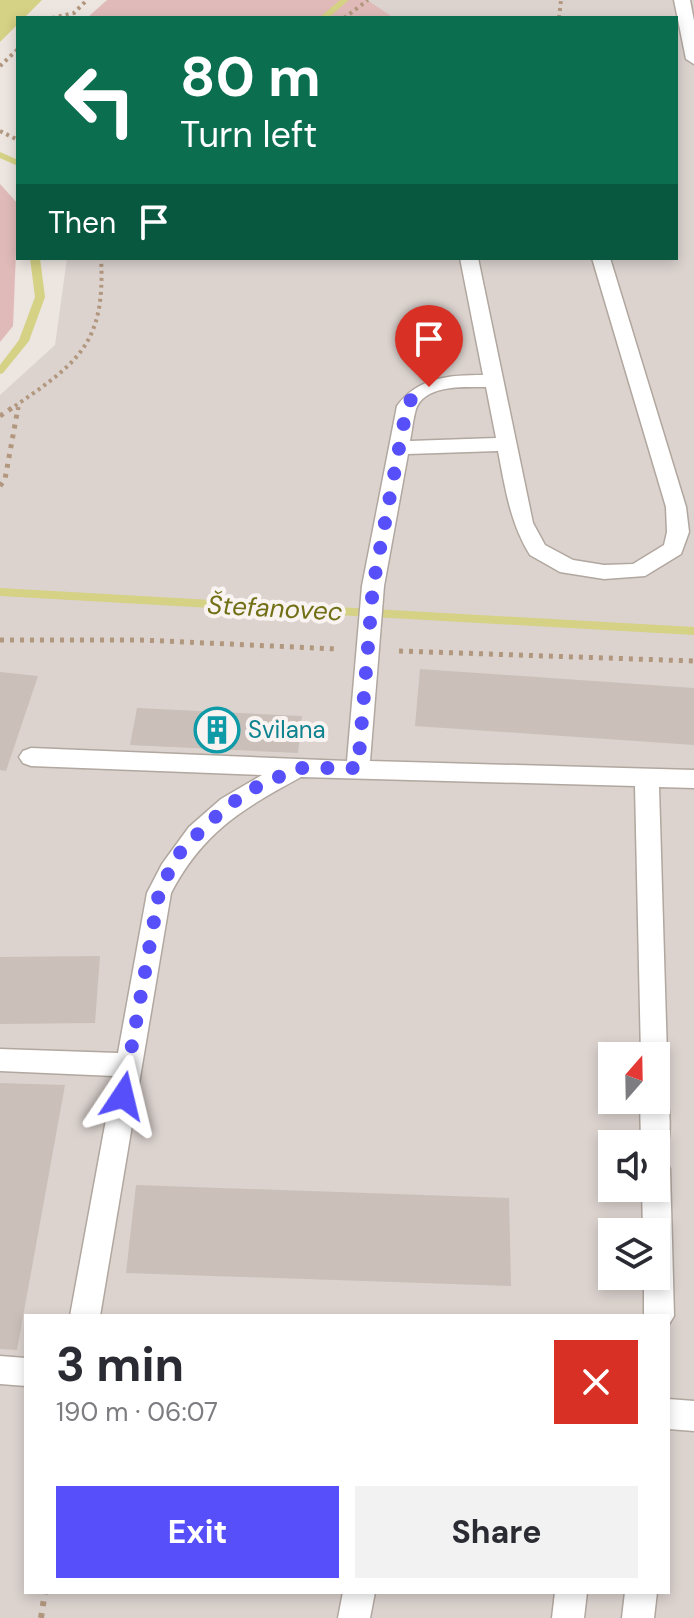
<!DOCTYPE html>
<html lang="en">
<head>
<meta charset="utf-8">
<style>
  :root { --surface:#fff; --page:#f2f2f3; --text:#2b2b33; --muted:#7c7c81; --accent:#5750fa }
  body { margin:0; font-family:"DM Sans",sans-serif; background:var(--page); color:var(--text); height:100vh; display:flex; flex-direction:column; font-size:30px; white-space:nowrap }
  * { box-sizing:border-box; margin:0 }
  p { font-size:26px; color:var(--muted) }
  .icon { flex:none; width:44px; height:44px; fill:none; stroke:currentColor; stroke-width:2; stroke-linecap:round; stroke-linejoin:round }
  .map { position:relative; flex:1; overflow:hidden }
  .side { position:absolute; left:24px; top:1314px; width:646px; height:280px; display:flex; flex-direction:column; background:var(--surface); border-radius:0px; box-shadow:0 4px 12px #0003 }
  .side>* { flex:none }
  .banner { position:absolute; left:16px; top:16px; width:662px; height:244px; border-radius:0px; box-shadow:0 4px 12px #0003; background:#0b6e4f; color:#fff; overflow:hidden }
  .needle { width:52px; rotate:20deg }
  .controls { position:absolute; left:598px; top:1042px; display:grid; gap:16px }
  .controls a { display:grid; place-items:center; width:72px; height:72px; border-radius:0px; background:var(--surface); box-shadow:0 4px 12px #0003; font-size:40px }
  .pin { position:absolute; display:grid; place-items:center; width:68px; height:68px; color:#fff; margin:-82px -34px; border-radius:50% 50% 50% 0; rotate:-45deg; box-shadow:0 0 8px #0007 }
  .pin .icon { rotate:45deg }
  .me { position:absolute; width:88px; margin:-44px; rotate:10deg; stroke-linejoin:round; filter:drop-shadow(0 0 6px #0008) }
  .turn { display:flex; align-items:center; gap:28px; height:168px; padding:0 32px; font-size:36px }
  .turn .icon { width:104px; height:104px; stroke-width:2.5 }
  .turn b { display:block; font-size:56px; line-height:68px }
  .then { display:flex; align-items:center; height:76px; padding:0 32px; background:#0003; gap:16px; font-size:30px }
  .round { display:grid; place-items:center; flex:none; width:84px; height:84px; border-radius:0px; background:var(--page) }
  .overview { display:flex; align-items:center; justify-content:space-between; height:136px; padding:0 32px }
  h1 { font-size:48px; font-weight:700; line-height:60px }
  .action { display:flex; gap:16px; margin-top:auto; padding:16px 32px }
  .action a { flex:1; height:92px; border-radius:0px; background:var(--accent); color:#fff; font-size:32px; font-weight:700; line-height:92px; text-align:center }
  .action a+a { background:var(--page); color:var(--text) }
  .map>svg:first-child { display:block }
  .built { fill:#dcd3cf; fill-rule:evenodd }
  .green { fill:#dfbab8 }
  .water { fill:#d5d185 }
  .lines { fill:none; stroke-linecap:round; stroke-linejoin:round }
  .stream { fill:#d5d185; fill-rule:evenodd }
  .building { fill:#cac0b9 }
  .minor-casing { stroke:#b1a79f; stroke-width:3 }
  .path-far2 { stroke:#b2977f; stroke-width:4; stroke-dasharray:3 4; stroke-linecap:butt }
  .path-far1 { stroke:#b2977f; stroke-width:5; stroke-dasharray:4 6; stroke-linecap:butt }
  .path { stroke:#b2977f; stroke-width:6; stroke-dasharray:5 7; stroke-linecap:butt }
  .minor { fill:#fff; fill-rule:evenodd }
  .route { stroke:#5750fa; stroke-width:14; stroke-dasharray:0 25.2 }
  .labels { text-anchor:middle; stroke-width:8; stroke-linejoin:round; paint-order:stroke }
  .culture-label { font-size:24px; fill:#0d838f; stroke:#f9f3f1; text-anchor:start }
  .water-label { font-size:26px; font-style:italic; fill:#727016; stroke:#f9f3f1 }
</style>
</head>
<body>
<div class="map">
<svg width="694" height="1618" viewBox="0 0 694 1618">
  <rect width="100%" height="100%" fill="#ece5e0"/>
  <path class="built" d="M352 0H694V1618H0V395L55 345 67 258H676V18H331ZM612 1056H656V1100H612ZM612 1144H656V1188H612ZM612 1232H656V1276H612ZM26 1316H668V1592H26Z"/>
  <g class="green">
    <path d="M107 0H367L394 18H87Z"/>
    <path d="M0 184 18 204 13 326 0 342Z"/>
  </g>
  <path class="water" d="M0 0H42L24 18H18V24L0 42Z"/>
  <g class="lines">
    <g class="stream">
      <path d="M340 0H349L328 18H319Z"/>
      <path d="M0 152 18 160V166L0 158Z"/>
      <path d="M30 258H40L45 297 29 341 3 373 0 374V365L19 340 35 297Z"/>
      <path d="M0 588 694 627V635L0 596Z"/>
    </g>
  </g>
  <g class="building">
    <path d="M420 669 694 688V745L415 726Z"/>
    <path d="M0 672 38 676 6 771 0 770Z"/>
    <path d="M137 708 302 716 298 753 130 745Z"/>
    <path d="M100 956 95 1023 0 1024V957Z"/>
    <path d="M0 1083 65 1085 17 1350 0 1349Z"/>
    <path d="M136 1185 509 1198 511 1286 126 1273Z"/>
  </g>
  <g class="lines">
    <g class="minor-casing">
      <g id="minor">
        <path d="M674 0H690L694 21V64L686 59Z"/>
        <path d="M460 258H478L533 523 545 545 573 560 604 565 633 564 664 545 667 532 666 507 592 258H610L686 507 689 532 681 554 645 576 604 579 560 572 530 555C510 523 505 487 498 451L408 454 384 586 370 761 694 770V788L659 787 667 1056 663 1064 656 1066V1056H641L635 786 301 777C242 809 203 832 171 893L100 1316H70L114 1076 0 1071V1049L118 1053 147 893 162 864 189 827 221 799 262 775 31 766 23 763 19 757 23 751 31 748 347 761 362 586 397 406C418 377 450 375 483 375ZM486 387 496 438 410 441C412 431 413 419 416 409 425 384 465 387 486 387Z"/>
        <path d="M656 1089 664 1092C671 1107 672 1137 665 1152L656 1156V1144H641L640 1100H656Z"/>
        <path d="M656 1157 666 1160 670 1169 674 1316 668 1326V1316H644V1276H656V1232H643L642 1188H656Z"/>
        <path d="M0 1356 26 1358V1386L0 1384Z"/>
        <path d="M668 1399 694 1401V1431L668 1429Z"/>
        <path d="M343 1592H375L370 1618H338Z"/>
        <path d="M555 1592H587L584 1618H552Z"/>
        <path d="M625 1592H657L654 1618H622Z"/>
      </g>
    </g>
    <g class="path-far2">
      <path d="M52 18 74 13 87 0"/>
      <path d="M344 18 368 0"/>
      <path d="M559 18 561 0"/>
      <path d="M0 66 18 49"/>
      <path d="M0 131 18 140"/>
      <path d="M9 410C76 364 106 346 101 258"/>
      <path d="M18 410 19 403"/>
    </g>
    <g class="path-far1">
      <path d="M0 416 12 408"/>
      <path d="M0 486 5 479 18 408"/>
      <path d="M0 640H141L337 649"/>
      <path d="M399 651 694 661"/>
    </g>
    <path class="path" d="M41 1618 45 1592"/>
    <use href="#minor" class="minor"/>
  </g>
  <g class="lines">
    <path class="route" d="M123 1096 159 893 176 857 208 823 246 792 298 768H358L373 586 407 406 415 393 429 387"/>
  </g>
  <defs>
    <g id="building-ring" transform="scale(2.3)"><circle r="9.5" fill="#f9f3f1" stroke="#0f9aa8" stroke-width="1.5"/><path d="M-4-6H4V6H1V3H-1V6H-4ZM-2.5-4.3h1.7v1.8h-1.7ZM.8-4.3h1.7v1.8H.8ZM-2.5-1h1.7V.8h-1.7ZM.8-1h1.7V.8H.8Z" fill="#0f9aa8"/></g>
  </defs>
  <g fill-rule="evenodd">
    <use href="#building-ring" x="217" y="730"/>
  </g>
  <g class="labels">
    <g class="culture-label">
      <text x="248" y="738">Svilana</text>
    </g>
    <g class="water-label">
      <text transform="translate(275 608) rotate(3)" y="9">Štefanovec</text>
    </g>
  </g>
</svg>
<div class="controls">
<a><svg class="needle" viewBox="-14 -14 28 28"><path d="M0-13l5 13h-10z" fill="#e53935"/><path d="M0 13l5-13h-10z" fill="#7c7c81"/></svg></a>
<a><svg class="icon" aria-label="sound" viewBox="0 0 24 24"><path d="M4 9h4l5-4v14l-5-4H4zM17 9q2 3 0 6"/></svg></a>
<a><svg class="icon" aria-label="layers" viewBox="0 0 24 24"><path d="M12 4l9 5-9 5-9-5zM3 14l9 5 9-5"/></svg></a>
</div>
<div class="pin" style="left:429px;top:387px;background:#d93025"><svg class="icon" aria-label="arrive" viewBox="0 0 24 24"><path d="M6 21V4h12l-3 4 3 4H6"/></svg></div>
<svg class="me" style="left:123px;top:1096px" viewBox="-20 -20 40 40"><path d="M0-17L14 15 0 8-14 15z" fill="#5750fa" stroke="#fff" stroke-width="4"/></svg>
<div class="banner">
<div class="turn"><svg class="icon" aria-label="left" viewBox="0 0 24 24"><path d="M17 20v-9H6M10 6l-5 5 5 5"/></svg><div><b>80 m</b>Turn left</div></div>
<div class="then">Then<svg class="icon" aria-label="arrive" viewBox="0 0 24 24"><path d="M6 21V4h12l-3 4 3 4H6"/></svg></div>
</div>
<section class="side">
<div class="overview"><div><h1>3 min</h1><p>190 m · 06:07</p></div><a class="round" style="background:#d93025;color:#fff"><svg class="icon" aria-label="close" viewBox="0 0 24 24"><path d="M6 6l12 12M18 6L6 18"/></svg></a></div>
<div class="action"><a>Exit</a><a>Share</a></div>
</section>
</div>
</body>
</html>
